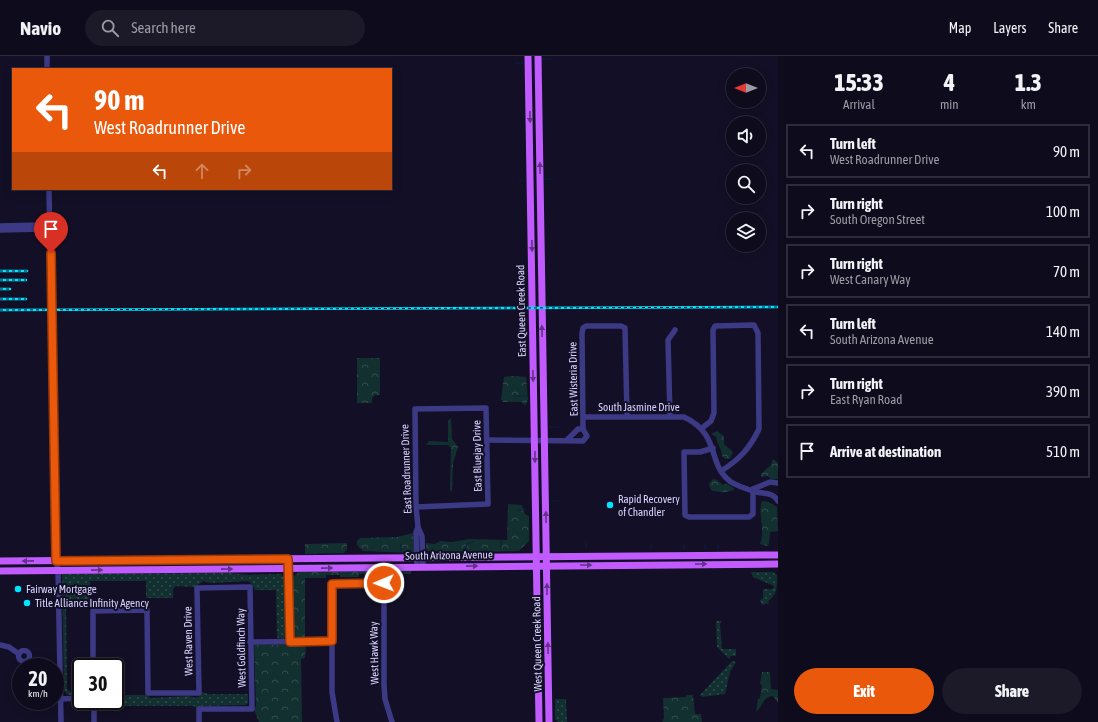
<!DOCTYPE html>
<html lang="en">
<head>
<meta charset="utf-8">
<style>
  :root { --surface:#0e0b1c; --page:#1c1929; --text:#f1f3f6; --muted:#9b9ba3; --line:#2e2b3b; --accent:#ea580c }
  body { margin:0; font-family:"Asap Condensed",sans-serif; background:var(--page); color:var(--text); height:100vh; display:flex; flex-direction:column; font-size:15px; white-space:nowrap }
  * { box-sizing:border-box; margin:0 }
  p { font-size:13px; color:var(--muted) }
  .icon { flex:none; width:22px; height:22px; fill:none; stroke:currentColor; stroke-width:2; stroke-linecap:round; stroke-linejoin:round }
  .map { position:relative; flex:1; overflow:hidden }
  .panel { display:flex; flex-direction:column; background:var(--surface); width:320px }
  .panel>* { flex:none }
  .hud { position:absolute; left:12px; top:12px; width:380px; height:122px; border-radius:0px; box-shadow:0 2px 10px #0003,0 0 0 1px var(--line); background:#ea580c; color:#fff; overflow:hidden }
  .needle { width:26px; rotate:270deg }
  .tools { position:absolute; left:726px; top:12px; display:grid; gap:8px }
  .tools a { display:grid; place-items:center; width:40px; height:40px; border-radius:50%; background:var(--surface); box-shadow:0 2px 10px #0003,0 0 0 1px var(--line); font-size:20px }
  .speed { position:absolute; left:12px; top:602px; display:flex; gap:8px; font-size:20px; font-weight:700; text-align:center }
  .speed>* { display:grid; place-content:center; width:52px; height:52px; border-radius:50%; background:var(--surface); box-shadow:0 2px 10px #0003,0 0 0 1px var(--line); line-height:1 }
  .speed small { font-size:10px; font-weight:400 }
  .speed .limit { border:2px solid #111; border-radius:6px; background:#fff; color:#111 }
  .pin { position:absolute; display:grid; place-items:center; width:34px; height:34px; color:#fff; margin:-41px -17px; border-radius:50% 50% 50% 0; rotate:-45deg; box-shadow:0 0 4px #0007 }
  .pin .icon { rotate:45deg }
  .me { position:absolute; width:44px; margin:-22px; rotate:269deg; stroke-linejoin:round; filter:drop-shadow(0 0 3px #0008) }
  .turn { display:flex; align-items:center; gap:14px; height:84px; padding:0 16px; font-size:18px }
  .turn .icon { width:52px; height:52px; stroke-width:2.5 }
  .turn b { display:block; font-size:28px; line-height:34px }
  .lanes { display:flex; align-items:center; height:38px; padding:0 16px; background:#0003; justify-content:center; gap:20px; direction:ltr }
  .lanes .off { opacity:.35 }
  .eta { display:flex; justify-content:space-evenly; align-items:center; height:68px; text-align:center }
  .eta b { font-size:24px; font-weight:800; line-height:28px }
  .action { display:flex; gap:8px; margin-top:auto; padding:8px 16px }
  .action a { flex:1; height:46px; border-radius:24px; background:var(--accent); color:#fff; font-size:16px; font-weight:800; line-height:46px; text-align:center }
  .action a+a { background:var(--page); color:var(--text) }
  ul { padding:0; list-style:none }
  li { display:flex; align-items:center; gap:12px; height:54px; margin:0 8px 6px; padding:0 8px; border:2px solid var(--line); border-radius:0px }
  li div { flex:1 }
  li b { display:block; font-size:15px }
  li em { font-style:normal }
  header { display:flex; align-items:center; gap:24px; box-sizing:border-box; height:56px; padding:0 20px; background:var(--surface); border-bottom:1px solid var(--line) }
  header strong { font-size:19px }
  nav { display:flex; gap:22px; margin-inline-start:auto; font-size:14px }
  .search { width:280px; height:36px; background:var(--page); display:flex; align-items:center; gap:10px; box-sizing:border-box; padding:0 14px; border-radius:22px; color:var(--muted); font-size:15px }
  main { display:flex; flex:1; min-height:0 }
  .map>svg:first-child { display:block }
  .grass { fill:url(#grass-dots) }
  .park { fill:url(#park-crowns) }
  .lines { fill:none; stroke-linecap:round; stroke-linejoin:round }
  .stream { stroke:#0a1f44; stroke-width:1 }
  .minor { stroke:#3d3a85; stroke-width:5.5 }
  .major { stroke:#c25bff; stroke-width:7 }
  .rail-casing { stroke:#00e5ff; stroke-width:2.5 }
  .rail { stroke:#130f26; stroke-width:1; stroke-dasharray:3; stroke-linecap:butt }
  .oneway { fill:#623188 }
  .route-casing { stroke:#983908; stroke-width:10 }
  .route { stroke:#ea580c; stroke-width:7 }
  .poi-dot { fill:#00e5ff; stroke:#130f26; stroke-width:1.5 }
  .labels { text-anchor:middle; stroke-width:4; stroke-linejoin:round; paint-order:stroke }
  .street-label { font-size:11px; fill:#d9d4ff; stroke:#130f26 }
  .poi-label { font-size:11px; fill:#d9d4ff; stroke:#130f26; text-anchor:start }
</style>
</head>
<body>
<header>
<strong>Navio</strong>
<div class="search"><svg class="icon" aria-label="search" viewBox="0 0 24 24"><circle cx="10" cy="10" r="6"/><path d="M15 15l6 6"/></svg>Search here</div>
<nav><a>Map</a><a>Layers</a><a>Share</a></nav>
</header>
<main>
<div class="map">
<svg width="778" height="666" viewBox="0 0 778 666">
  <defs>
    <pattern id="grass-dots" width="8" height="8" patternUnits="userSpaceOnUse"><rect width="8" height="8" fill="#12302f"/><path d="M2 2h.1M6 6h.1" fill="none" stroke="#344d4e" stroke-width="1.8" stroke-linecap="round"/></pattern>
    <pattern id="park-crowns" width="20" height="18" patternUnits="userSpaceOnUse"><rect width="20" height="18" fill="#12302f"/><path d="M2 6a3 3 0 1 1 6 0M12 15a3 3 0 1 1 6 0" fill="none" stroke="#344d4e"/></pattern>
  </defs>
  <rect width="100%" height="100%" fill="#130f26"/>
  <g class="grass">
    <path d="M751 516H773L777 519C777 528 778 539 768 545L769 547 762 549 760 544 763 542V533H773L774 530 753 521Z"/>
    <path d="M230 517 249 519 281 518 285 522V580L284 583 277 582 276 534H255L251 527 248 525 210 527 204 525 194 531 176 530 173 533V542H146V525H90L89 546 66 547 67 633 72 637H81V639H68L64 635 62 518Z"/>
    <path d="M716 565H722L720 568 722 593H736V600H730L729 603 717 591Z"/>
    <path d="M732 605 736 606 730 616 725 638 702 641 700 639Z"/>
    <path d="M202 636 208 638H248V647L246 649 201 650 198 652 193 650H97V645H115V639H146L151 642 189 640 195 642 200 640Z"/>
    <path d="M555 643H566L567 666H558L555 663Z"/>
  </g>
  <g class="park">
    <path d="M357 302H380V339H375L372 342V347H357Z"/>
    <path d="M513 320 526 321 528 344 525 350 522 346H503L501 343 504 321Z"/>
    <path d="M451 362 452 383 458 391 453 407 452 436 450 434C450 419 451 405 451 392L448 389H426L429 385 448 386V365Z"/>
    <path d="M717 375 724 380V388L733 396 730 403H725L722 400C722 393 717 388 716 381L711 378Z"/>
    <path d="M773 403 778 407V423H771L768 420 761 421V418L771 409Z"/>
    <path d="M713 423 717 424 723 429 726 427 735 433C730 437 718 437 711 434L709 428Z"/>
    <path d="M762 445 769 446 777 451 778 475 770 476 769 488 767 490 760 488C766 472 757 457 762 445Z"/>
    <path d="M508 448 522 449 525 458 529 460V485L519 495 473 496 426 495V487L435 488 440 485 452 486 469 483 507 484Z"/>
    <path d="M413 477 414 496 413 497 363 495 357 489V485L360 482 397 481Z"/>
    <path d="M347 487V493L344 497 305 498V488Z"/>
    <path d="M411 515V518H391V521H373V518H359V521H340V519H326V522H305V582H296L293 579V521L299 516Z"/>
    <path d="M306 588 305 602 301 603 302 666H259L254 653 256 650 254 589Z"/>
    <path d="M762 616H770L771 633 778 634V647L773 640C762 641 763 651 756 656L758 643 760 642 762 629 760 628Z"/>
    <path d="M686 639H693L695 658H701L702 666H662L664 662 663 642 686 641Z"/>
  </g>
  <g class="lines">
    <g class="stream">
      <path d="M542 3H551"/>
      <path d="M515 7H524"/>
      <path d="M544 123H551"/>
      <path d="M519 125H522"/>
      <path d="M514 340H527"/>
      <path d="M550 371H560"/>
      <path d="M552 445H560"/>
      <path d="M518 454H527"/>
      <path d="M651 489V493"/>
      <path d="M705 489V493"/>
      <path d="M501 492V485"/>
      <path d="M586 492V486"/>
      <path d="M684 493V489"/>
      <path d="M718 493V489"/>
      <path d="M465 494 467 488 473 486"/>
      <path d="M401 495V488"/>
      <path d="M403 517V525"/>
    </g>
    <g class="minor">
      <path d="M47 0V13"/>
      <path d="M49 133 56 505 58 514 61 666"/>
      <path d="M0 170 42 169V173L0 174"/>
      <path d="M670 360 668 284 675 274"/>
      <path d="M584 361H684C722 379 706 408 731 426 737 430 750 434 756 436 764 438 773 436 778 445"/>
      <path d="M702 372 711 365 714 357 713 274 715 270 754 269 758 277 759 373C750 392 739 404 721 415"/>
      <path d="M583 373 582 277 583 272 586 270H621L625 272 627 360"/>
      <path d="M487 384 583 385 587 380 583 373H578L567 384"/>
      <path d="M713 392 700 396H684L685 459 689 461H749L753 458V433"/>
      <path d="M753 433 770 426 778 427"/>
      <path d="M416 451 488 448 486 352 415 353 416 451 418 471 416 476 417 511"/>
      <path d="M418 471 422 480 423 511"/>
      <path d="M288 503 290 586"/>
      <path d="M250 586 332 585"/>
      <path d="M0 589 9 591 19 598"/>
      <circle cx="24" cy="600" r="5.5"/>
      <path d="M93 611V555L147 554 148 637H199L197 532 250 531 252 653H199V666"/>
      <path d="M60 643 81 642"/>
      <path d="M94 645V666"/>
      <path d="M337 666 332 636V528L384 527V629L385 643 392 666"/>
    </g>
    <g class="major">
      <path d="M528 0 539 666"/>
      <path d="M538 0 549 666"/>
      <path d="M0 505 778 499"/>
      <path d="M0 515 778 508"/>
    </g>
    <g class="rail-casing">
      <g id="rail">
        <path d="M0 215H27"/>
        <path d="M0 224H26"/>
        <path d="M0 233H10"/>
        <path d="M0 243H26"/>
        <path d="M0 254 778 251"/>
      </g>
    </g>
    <use href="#rail" class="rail"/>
  </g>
  <defs><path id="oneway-solid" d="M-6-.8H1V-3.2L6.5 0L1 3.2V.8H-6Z"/></defs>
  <g class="oneway">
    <use href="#oneway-solid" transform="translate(530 61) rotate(89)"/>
    <use href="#oneway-solid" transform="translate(540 112) rotate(-91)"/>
    <use href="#oneway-solid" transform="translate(532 190) rotate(89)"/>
    <use href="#oneway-solid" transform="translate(542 275) rotate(-91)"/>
    <use href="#oneway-solid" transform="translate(533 320) rotate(89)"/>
    <use href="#oneway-solid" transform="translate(535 401) rotate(90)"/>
    <use href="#oneway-solid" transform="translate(546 461) rotate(-91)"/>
    <use href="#oneway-solid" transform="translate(28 505) rotate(179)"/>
    <use href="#oneway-solid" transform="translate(701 508)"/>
    <use href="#oneway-solid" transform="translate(586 509)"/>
    <use href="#oneway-solid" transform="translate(472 510) rotate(-1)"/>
    <use href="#oneway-solid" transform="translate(327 512) rotate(-1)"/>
    <use href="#oneway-solid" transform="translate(227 513) rotate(-1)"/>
    <use href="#oneway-solid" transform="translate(97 514) rotate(-1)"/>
    <use href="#oneway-solid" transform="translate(547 533) rotate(-90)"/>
    <use href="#oneway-solid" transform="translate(548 592) rotate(-91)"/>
  </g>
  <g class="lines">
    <g class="route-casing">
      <path id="route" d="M51 197 56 505 288 503 290 586 332 585V528L384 527"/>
    </g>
    <use href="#route" class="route"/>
  </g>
  <g class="poi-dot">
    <circle cx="610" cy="449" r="4"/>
    <circle cx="18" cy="533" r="4"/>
    <circle cx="27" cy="547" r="4"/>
  </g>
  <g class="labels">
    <g class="street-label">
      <text transform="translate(521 255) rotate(-91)" y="4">East Queen Creek Road</text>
      <text transform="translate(573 323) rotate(-91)" y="4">East Wisteria Drive</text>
      <text x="639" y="355">South Jasmine Drive</text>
      <text transform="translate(477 400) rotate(-91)" y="4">East Bluejay Drive</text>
      <text transform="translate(406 413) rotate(-92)" y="4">East Roadrunner Drive</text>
      <text transform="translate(449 499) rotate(-1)" y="4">South Arizona Avenue</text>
      <text transform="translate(188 585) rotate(-91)" y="4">West Raven Drive</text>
      <text transform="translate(537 588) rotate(-91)" y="4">West Queen Creek Road</text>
      <text transform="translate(241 592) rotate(-91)" y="4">West Goldfinch Way</text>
      <text transform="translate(374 597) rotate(-91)" y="4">West Hawk Way</text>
    </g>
    <g class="poi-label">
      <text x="618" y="447">Rapid Recovery<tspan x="618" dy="13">of Chandler</tspan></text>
      <text x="26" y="537">Fairway Mortgage</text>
      <text x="35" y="551">Title Alliance Infinity Agency</text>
    </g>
  </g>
</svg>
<div class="tools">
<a><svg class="needle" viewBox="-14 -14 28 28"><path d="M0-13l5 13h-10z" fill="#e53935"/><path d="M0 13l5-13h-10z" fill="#9b9ba3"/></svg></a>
<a><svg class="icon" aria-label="sound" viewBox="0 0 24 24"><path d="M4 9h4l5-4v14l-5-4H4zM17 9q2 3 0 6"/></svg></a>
<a><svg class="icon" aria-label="search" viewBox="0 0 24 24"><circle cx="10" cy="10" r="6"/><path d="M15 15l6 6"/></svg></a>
<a><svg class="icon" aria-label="layers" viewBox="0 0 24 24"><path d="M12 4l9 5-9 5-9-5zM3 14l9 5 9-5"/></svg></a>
</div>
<div class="speed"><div>20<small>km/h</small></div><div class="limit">30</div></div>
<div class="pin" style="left:51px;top:197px;background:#d93025"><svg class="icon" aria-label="arrive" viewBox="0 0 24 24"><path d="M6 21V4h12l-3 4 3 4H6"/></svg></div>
<svg class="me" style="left:384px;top:527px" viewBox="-20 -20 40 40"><circle r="17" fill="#ea580c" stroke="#fff" stroke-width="3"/><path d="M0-11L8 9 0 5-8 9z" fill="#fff"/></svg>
<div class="hud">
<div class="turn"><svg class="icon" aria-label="left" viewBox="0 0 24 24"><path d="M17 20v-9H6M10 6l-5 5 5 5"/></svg><div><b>90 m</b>West Roadrunner Drive</div></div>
<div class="lanes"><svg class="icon" aria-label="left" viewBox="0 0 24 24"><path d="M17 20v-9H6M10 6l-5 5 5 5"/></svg><svg class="icon off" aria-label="ahead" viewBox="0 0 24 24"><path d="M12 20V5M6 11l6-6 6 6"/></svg><svg class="icon off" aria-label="right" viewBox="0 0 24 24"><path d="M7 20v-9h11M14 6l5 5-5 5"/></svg></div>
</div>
</div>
<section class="panel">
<div class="eta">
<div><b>15:33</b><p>Arrival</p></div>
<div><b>4</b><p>min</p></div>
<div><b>1.3</b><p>km</p></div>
</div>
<ul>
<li><svg class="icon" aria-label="left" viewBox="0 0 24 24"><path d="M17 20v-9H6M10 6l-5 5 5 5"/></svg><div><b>Turn left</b><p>West Roadrunner Drive</p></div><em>90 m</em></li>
<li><svg class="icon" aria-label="right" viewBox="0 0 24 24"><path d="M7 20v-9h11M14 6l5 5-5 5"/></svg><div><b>Turn right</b><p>South Oregon Street</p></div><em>100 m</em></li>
<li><svg class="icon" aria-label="right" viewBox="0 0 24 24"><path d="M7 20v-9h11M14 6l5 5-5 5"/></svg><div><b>Turn right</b><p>West Canary Way</p></div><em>70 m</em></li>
<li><svg class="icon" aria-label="left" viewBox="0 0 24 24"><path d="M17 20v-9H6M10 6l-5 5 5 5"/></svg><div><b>Turn left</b><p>South Arizona Avenue</p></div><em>140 m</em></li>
<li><svg class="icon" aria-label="right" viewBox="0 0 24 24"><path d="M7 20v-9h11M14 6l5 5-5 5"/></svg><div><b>Turn right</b><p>East Ryan Road</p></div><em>390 m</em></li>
<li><svg class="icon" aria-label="arrive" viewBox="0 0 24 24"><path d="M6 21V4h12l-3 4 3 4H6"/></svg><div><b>Arrive at destination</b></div><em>510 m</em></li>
</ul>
<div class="action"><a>Exit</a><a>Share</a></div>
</section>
</main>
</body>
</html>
